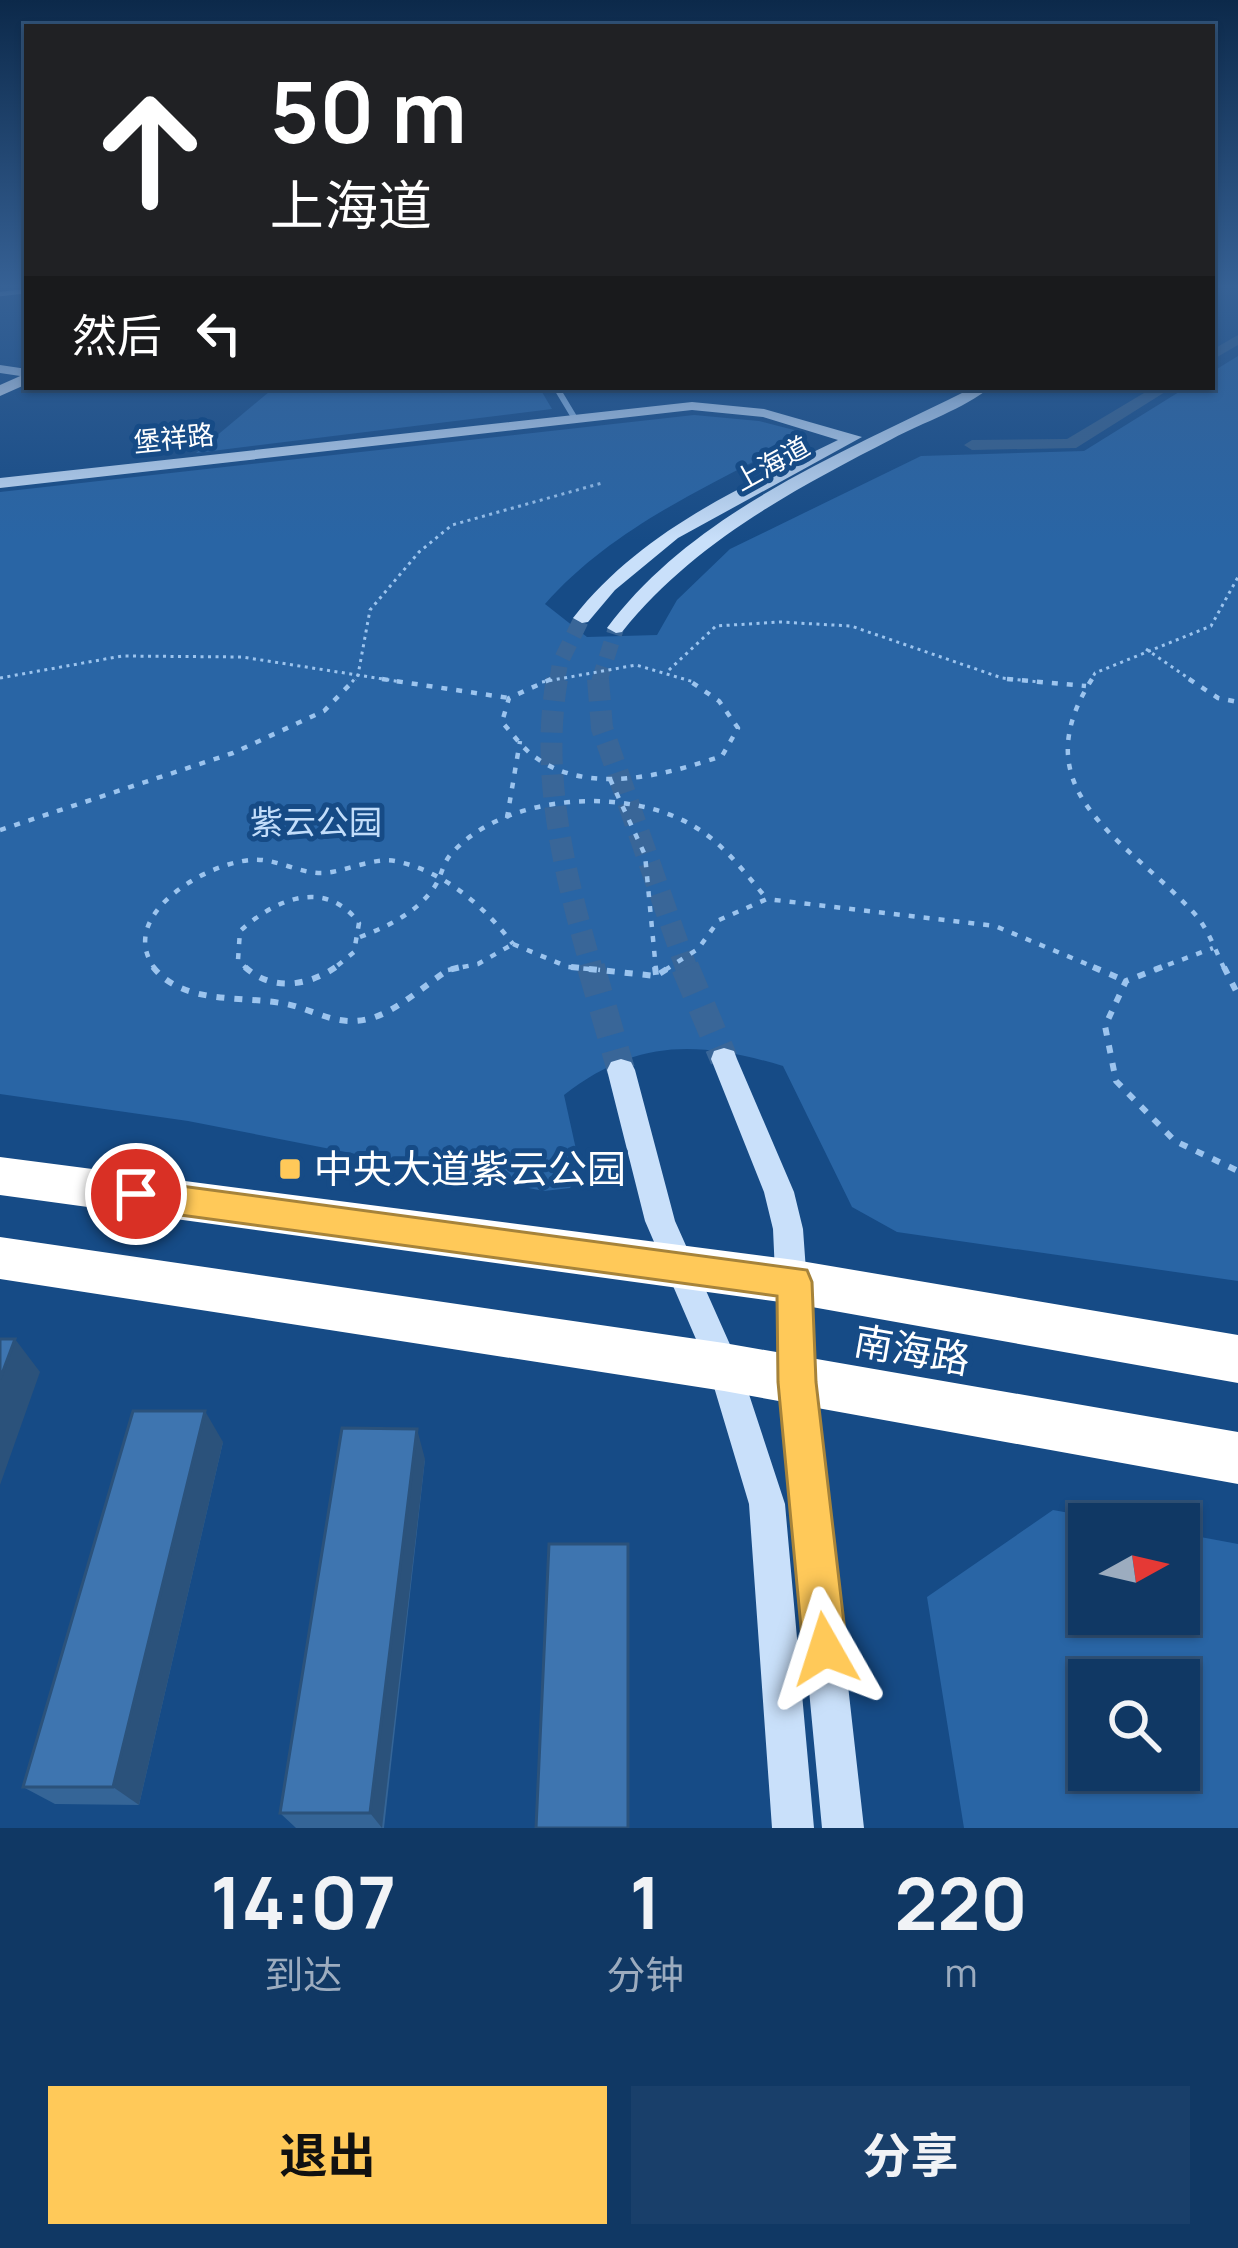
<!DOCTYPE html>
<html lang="zh">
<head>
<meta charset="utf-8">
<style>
  :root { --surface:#103864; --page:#193f6a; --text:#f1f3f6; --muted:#9cacbf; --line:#305278; --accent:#ffc959 }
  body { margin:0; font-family:Manrope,"Noto Sans SC",sans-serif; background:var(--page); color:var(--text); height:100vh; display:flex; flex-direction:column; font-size:45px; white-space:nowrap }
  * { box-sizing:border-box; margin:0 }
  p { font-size:39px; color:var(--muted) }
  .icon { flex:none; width:66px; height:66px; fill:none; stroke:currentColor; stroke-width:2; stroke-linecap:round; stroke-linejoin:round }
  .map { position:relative; height:1828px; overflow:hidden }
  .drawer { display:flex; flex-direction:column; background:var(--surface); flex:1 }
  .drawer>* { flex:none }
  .banner { position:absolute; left:24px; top:24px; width:1191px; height:366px; border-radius:0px; box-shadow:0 3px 9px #0004,0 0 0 3px var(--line); background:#202124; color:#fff; overflow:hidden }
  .needle { width:78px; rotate:82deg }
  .fabs { position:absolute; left:1068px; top:1503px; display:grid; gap:24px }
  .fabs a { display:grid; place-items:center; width:132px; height:132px; border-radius:0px; background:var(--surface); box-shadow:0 3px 9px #0004,0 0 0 3px var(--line); font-size:60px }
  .pin { position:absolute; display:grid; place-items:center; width:102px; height:102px; color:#fff; margin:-51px; border:6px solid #fff; border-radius:50%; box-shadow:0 3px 12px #0007 }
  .me { position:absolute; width:132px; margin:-66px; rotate:354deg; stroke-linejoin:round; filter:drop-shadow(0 0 9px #0008) }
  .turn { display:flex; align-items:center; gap:42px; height:252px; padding:0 48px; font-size:54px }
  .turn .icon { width:156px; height:156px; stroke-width:2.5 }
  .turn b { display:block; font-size:84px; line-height:102px }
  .then { display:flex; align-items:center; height:114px; padding:0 48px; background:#0003; gap:24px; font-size:45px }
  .eta { display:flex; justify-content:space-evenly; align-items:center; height:204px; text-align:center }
  .eta b { font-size:72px; font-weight:700; line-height:84px }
  .primary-button { display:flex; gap:24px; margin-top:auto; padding:24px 48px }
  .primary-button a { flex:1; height:138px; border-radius:0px; background:var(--accent); color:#111; font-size:48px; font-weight:700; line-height:138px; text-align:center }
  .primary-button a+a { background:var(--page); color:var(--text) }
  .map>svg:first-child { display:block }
  .green { fill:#2965a5; fill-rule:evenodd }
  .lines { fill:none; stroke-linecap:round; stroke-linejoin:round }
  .canal { fill:#39618c; fill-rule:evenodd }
  .secondary-tunnel-far2 { stroke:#396698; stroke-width:16; stroke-dasharray:16 9; stroke-linecap:butt }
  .secondary-tunnel-far1 { stroke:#396698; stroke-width:22; stroke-dasharray:22 10; stroke-linecap:butt }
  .secondary-tunnel { stroke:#396698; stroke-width:28; stroke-dasharray:28 15; stroke-linecap:butt }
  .path-far2 { stroke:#9cc4ee; stroke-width:3; stroke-dasharray:3 4.5; stroke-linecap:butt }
  .path-far1 { stroke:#9cc4ee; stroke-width:4.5; stroke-dasharray:6 9; stroke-linecap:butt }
  .path { stroke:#9cc4ee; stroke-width:6; stroke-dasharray:8 10; stroke-linecap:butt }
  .lane { stroke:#9cc4ee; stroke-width:4.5 }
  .street { stroke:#9cc4ee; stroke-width:6 }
  .secondary { fill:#c9e0fa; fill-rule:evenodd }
  .primary { fill:#e3efff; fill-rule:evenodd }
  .highway { fill:#fff; fill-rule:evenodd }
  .wall { fill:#356597 }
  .shaded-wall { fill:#2b527b }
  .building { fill:#3e75b0; stroke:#2b527b; stroke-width:3 }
  .route { fill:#ffc959; stroke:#a6833a; stroke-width:3 }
  .poi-dot { fill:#ffc959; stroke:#164b86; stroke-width:4.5 }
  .labels { text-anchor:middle; stroke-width:10; stroke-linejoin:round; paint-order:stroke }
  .far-street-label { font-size:27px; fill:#fff; stroke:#164b86 }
  .park-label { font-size:33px; fill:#c2ddfa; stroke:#164b86 }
  .near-poi-label { font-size:39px; fill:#fff; stroke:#164b86; text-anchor:start }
  .near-street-label { font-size:39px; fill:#fff; stroke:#164b86 }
</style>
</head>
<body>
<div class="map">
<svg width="1238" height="1828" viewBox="0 0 1238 1828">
  <rect width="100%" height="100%" fill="#164b86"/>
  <g class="green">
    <path d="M1238 356V1281L897 1232 852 1207 783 1066C699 1041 637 1038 564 1095L581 1172 570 1188 544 1191 188 1121 0 1094V492L694 415 759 421 794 430 797 439C708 486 612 528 545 604L587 637 657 635 677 600 730 549 921 456 1084 451 1187 387H1212V372Z"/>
    <path d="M275 387H539L552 409 196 453Z"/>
    <path d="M1053 1510 1130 1524H1089V1614H1179V1533L1238 1544V1828H964L927 1597ZM1179 1680V1770H1089V1680Z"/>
  </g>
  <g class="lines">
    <g class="canal">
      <path d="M1238 335V345L1212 360V350Z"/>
      <path d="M1154 387H1173L1076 448 972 450 964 445 972 440 1067 439Z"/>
    </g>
    <g class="secondary-tunnel-far2">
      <path d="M557 682 560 663 582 618"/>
      <path d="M599 682 616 628"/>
    </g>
    <g class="secondary-tunnel-far1">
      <path d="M557 679C540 777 565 875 592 970"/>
      <path d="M598 679 602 728 687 970"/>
    </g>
    <g class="secondary-tunnel">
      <path d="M591 967 621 1070"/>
      <path d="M685 967 724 1059"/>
    </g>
    <g class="path-far2">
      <path d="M1146 649 1194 682"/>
      <path d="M669 670 716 626 780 622 851 626 1002 678 1039 682"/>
      <path d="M0 678 122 656 242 657 402 682"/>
      <path d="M352 682 358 675 370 610 419 552 452 525 602 483"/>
      <path d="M542 682 636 665 694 682"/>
      <path d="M1090 682 1095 673 1211 626 1238 577"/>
    </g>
    <g class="path-far1">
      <path d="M382 679 509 698"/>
      <path d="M551 679 509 698 502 722C513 734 522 748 535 757 588 796 666 775 722 756L738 728 719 701 687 679"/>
      <path d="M1007 679 1086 686"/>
      <path d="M1092 679C1020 792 1125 838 1194 913 1208 928 1216 952 1225 970"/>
      <path d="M1189 679 1218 698 1238 702"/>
      <path d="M610 779 645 855 656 970"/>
      <path d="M507 818 520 741"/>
      <path d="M0 830 233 753 324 711 355 679"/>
      <path d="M360 937C389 926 418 912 435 886 442 875 443 862 452 853 506 793 629 786 695 827 725 845 745 873 767 899"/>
      <path d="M513 944 568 967 600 970"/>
      <path d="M156 970C114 917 204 864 250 860 274 857 299 874 323 873 345 872 373 857 395 861 444 871 484 906 513 944"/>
      <path d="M248 970 238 960 240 931C274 900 325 877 359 923L354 952 332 970"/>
      <path d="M448 970 478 964 513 944"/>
      <path d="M665 970 698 949 719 920 767 899 995 926 1101 970"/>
      <path d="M1154 970 1213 948"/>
    </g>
    <g class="path">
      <path d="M153 967C184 1006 243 995 286 1004 315 1010 337 1027 368 1019 395 1013 425 985 448 970L461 967"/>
      <path d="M245 967C272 992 308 986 336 967"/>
      <path d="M571 967 656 976 670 967"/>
      <path d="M655 967 656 975"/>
      <path d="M1093 967 1126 981"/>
      <path d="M1162 967 1126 981 1105 1026 1116 1081 1175 1141 1238 1171"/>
      <path d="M1224 967 1238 995"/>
    </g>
    <path class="lane" d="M0 294 27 291"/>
    <path class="street" d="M556 387 574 417"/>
    <g class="secondary">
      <path d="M0 365 27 369V377L0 373Z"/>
      <path d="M974 387H991C963 409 924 422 892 439 793 490 693 543 622 632L616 633 607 628C695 510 845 452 974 387Z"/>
      <path d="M692 402 764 409 862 437 678 538 615 590 588 622 582 623 573 618C641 531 741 487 838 440L763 417 692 410 0 488V478Z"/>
      <path d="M724 1048 734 1051 737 1059 794 1192 803 1229 814 1382 864 1828H822L780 1382 773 1229 764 1192 711 1059 714 1051Z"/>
      <path d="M621 1059 631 1062 635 1070 675 1221 740 1367 785 1504 814 1828H772L749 1504 708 1367 645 1221 607 1070 611 1062Z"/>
    </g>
    <path class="primary" d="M27 373V384L0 396V385Z"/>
    <g class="highway">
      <path d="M0 1157 795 1260 1238 1335V1383L795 1304 0 1195Z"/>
      <path d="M0 1237 724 1343 1238 1432V1484L724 1391 0 1279Z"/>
    </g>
  </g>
  <g class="wall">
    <path d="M223 1442 139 1805 55 1804 23 1787Z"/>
    <path d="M425 1459 384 1828H296L280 1813Z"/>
  </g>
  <g class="shaded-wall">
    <path d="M15 1339 40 1372 0 1485V1379Z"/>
    <path d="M205 1411 223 1442 139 1805 113 1787Z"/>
    <path d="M417 1429 425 1459 382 1828 370 1813Z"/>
  </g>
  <g class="building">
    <path d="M0 1339H15L0 1379Z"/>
    <path d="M133 1411H205L113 1787H23Z"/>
    <path d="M342 1428 417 1429 370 1813H280Z"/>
    <path d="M549 1544H628V1828H536Z"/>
  </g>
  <linearGradient id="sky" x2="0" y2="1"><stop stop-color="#0c294a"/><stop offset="0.53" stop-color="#366195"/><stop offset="1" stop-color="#366195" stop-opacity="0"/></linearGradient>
  <rect width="1238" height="541" fill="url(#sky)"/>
  <path class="route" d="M136 1180 807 1270 812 1282 816 1382 847 1649 840 1665 825 1671 809 1665 803 1649 778 1382 777 1296 136 1209 124 1205 119 1194 124 1184Z"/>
  <rect class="poi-dot" x="278" y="1157" width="24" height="24" rx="6"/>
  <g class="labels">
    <g class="far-street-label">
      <text transform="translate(174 439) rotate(-6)" y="9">堡祥路</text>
      <text transform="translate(772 464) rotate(-29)" y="9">上海道</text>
    </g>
    <g class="park-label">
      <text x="316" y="834">紫云公园</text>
    </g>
    <g class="near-poi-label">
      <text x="314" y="1183">中央大道紫云公园</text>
    </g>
    <g class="near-street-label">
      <text transform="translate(912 1350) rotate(10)" y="14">南海路</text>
    </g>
  </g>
</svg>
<div class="fabs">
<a><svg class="needle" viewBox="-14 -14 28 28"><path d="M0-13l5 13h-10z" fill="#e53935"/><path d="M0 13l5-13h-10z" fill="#9cacbf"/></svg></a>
<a><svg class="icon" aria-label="search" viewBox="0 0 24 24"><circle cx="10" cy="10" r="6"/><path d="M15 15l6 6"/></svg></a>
</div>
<div class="pin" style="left:136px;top:1194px;background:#d93025"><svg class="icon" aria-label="arrive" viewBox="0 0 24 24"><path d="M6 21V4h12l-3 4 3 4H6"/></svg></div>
<svg class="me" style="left:825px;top:1649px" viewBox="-20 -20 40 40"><path d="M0-17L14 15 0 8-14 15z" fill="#ffc959" stroke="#fff" stroke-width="4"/></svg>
<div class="banner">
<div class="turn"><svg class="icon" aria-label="ahead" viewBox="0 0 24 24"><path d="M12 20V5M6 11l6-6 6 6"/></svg><div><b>50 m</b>上海道</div></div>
<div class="then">然后<svg class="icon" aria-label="left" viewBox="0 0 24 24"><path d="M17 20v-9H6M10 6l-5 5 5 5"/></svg></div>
</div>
</div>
<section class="drawer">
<div class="eta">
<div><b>14:07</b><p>到达</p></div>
<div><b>1</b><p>分钟</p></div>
<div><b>220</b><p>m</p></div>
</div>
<div class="primary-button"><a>退出</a><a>分享</a></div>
</section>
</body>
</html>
